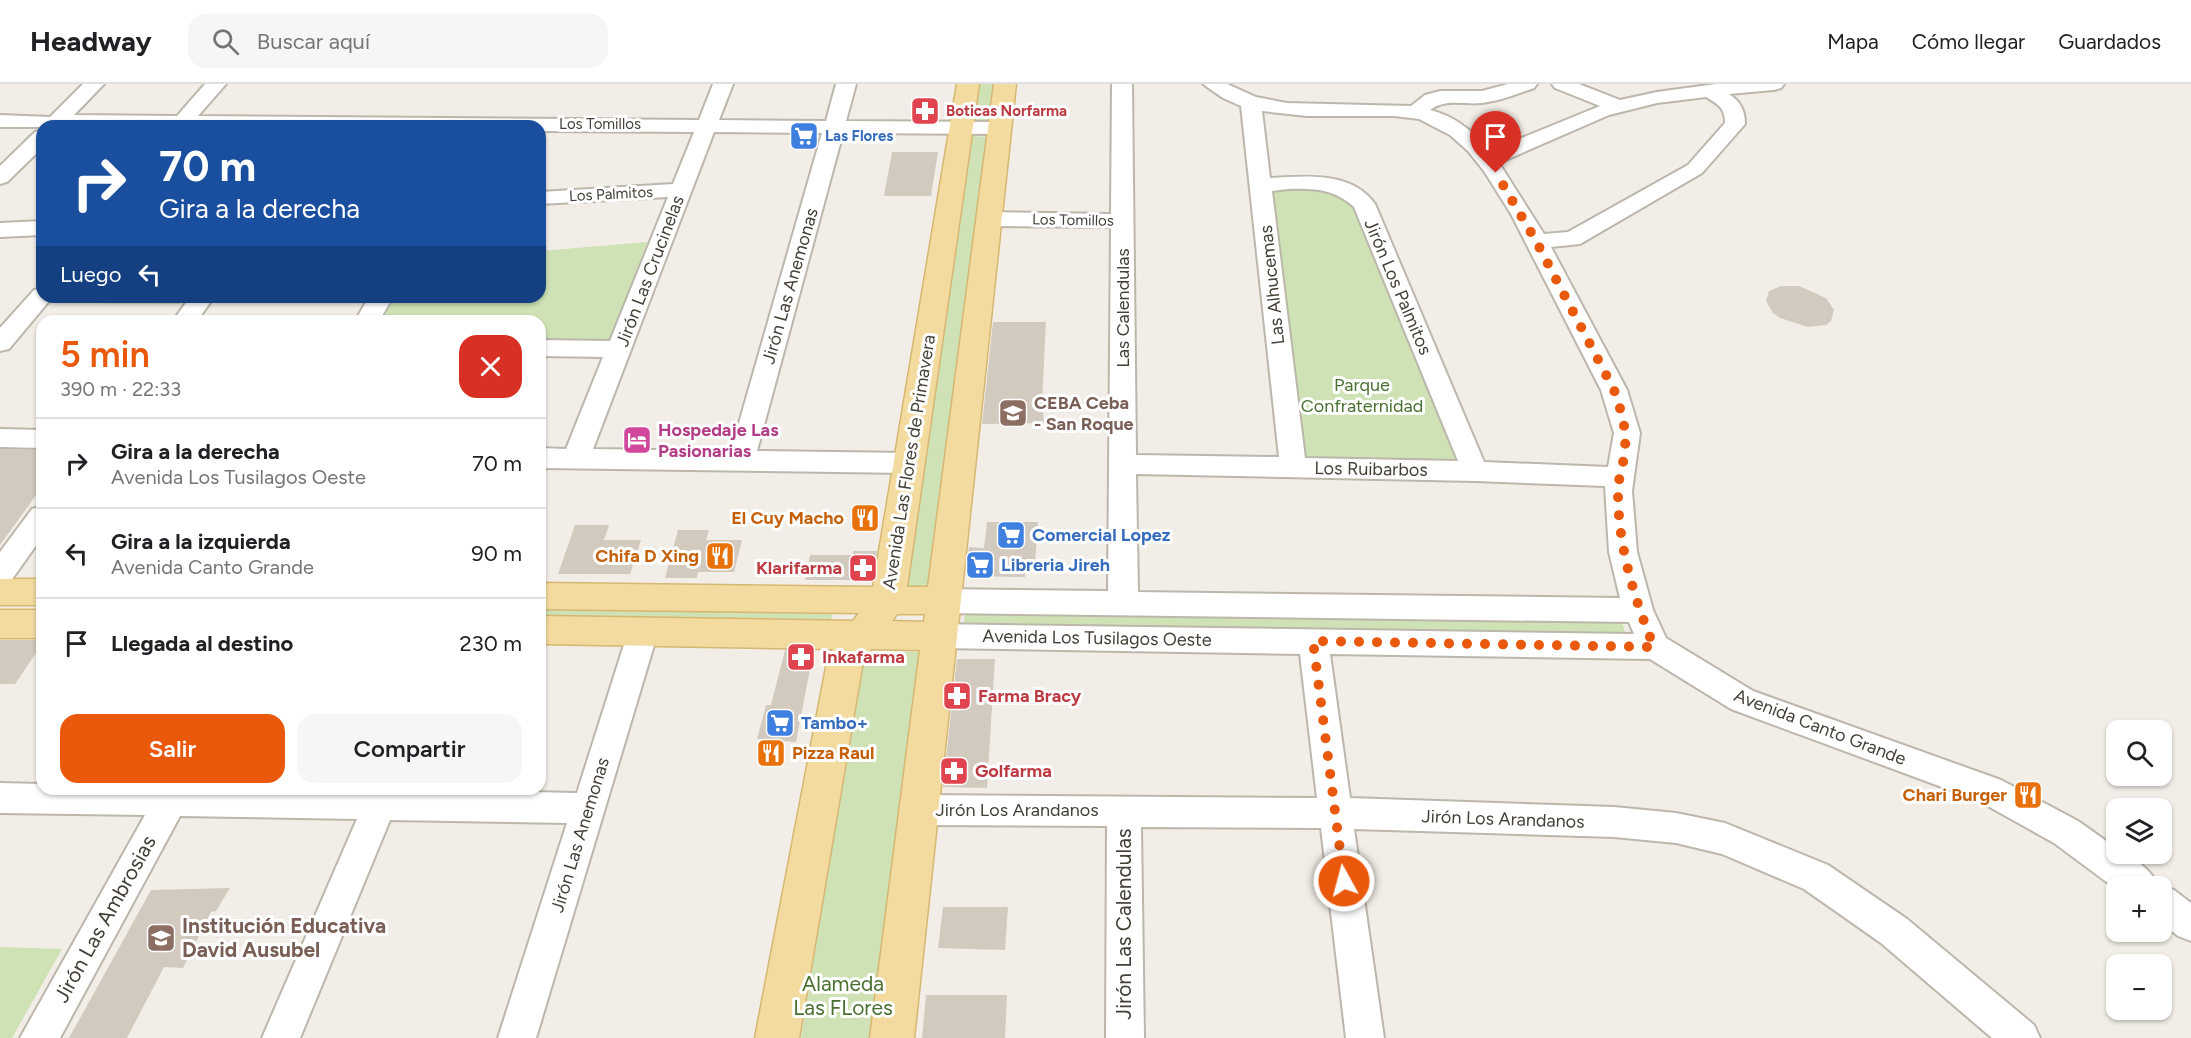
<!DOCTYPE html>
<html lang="es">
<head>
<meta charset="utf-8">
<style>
  :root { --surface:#fff; --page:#f6f6f6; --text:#202124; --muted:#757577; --line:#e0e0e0; --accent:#ea580c }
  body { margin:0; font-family:Figtree,sans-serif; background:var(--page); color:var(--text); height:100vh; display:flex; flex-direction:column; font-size:22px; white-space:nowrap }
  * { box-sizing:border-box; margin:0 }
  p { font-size:20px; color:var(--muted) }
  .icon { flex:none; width:33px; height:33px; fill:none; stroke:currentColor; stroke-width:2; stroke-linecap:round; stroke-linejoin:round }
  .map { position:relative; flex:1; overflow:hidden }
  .sheet { position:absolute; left:36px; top:231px; width:510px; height:480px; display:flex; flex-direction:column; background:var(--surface); border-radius:18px; box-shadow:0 2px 4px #0004 }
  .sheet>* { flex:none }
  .top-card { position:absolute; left:36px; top:36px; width:510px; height:183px; border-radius:18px; box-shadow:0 2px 4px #0004; background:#1a4fa0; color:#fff; overflow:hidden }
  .fabs { position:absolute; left:2106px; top:636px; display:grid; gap:12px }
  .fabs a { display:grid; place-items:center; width:66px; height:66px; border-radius:12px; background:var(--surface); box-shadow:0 2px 4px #0004; font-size:30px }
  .pin { position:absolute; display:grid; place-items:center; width:51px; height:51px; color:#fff; margin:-62px -26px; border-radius:50% 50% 50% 0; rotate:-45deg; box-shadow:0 0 6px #0007 }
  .pin .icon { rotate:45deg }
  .me { position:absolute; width:66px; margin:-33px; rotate:353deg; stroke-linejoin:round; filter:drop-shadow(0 0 4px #0008) }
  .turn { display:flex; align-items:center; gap:21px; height:126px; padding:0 24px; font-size:27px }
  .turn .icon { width:78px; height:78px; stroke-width:2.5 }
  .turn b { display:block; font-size:42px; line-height:51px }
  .then { display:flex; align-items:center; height:57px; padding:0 24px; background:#0003; gap:12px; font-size:22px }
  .round { display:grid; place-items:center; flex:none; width:63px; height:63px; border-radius:18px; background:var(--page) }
  .head { display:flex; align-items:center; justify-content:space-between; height:102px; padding:0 24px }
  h1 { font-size:36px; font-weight:600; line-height:45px; color:var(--accent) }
  .button { display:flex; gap:12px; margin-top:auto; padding:12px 24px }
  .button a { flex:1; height:69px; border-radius:18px; background:var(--accent); color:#fff; font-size:24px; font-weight:600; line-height:69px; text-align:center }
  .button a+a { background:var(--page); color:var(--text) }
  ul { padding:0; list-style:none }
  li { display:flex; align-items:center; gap:18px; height:90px; padding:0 24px; border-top:2px solid var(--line) }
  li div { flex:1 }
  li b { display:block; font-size:22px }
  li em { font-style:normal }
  header { display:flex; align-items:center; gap:36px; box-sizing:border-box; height:84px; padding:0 30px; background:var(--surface); border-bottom:2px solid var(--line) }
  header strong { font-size:28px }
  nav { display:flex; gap:33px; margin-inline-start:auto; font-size:21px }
  .search { width:420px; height:54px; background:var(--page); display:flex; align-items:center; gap:15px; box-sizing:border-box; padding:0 21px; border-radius:18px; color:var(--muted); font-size:22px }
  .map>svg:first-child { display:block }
  .green { fill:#cee2b5 }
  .building { fill:#d2cabe }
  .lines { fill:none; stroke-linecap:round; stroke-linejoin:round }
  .minor-casing { stroke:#bcb6ab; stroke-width:4 }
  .major-casing { stroke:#d6b771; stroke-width:3 }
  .minor { fill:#fff; fill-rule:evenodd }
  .major { fill:#f3da9f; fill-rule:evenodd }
  .route { stroke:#ea580c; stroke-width:10; stroke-dasharray:0 18 }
  .labels { text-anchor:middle; stroke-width:6; stroke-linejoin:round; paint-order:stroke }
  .far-health-label { font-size:15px; font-weight:bold; fill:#be3a42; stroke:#fff; text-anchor:start }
  .far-street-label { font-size:15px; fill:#443f37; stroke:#fff }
  .far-shop-label { font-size:15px; font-weight:bold; fill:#366cbe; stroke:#fff; text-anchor:start }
  .street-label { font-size:18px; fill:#443f37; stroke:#fff }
  .park-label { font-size:18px; fill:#496f31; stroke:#fff }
  .education-label { font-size:18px; font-weight:bold; fill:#785e54; stroke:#fff; text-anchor:start }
  .hotel-label { font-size:18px; font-weight:bold; fill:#b23c85; stroke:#fff; text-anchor:start }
  .food-label { font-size:18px; font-weight:bold; fill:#c56008; stroke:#fff; text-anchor:end }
  .shop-label { font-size:18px; font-weight:bold; fill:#366cbe; stroke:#fff; text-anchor:start }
  .health-label { font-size:18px; font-weight:bold; fill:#be3a42; stroke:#fff; text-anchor:start }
  .near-street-label { font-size:21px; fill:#443f37; stroke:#fff }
  .near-education-label { font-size:21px; font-weight:bold; fill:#785e54; stroke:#fff; text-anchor:start }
  .near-park-label { font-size:21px; fill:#496f31; stroke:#fff }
</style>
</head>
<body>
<header>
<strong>Headway</strong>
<div class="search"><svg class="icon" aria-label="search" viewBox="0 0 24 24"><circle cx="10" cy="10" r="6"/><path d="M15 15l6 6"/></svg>Buscar aquí</div>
<nav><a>Mapa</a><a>Cómo llegar</a><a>Guardados</a></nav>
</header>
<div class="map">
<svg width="2191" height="954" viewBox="0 0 2191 954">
  <rect width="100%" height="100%" fill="#f2eee7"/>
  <g class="green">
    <path d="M977 0H997L992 37H973Z"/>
    <path d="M972 52 987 53 930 505 903 506 969 53Z"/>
    <path d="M1281 103 1334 105 1355 123 1460 373 1450 380 1303 377 1272 106Z"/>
    <path d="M647 158 610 258H540V237H379L392 213H540V167Z"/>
    <path d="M51 213H185L180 220 46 219Z"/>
    <path d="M540 523 828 527 832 531 831 538H540Z"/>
    <path d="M966 523 1621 535 1626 551 963 544Z"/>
    <path d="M869 567 918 568 922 573 873 954H801L862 572Z"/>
    <path d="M0 863 62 865 12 954H0Z"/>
  </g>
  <g class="building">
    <path d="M892 68H938L931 112H884Z"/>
    <path d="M1781 202H1799L1826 214 1834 226 1831 237 1826 241 1808 243 1780 234 1773 229 1766 217 1769 207Z"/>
    <path d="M993 238H1046L1042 319 1044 339 982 340Z"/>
    <path d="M0 365 42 366V403L0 461Z"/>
    <path d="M987 438H1038L1035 481H1026L1025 493 966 492 969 463 984 464Z"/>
    <path d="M575 441H609L604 456H641L630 490H558Z"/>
    <path d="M678 446H709L706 456H742L734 488H698L697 494H665Z"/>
    <path d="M853 467H877L872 496H805L810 471H853Z"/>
    <path d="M0 556H42V560L15 600H0Z"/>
    <path d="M785 566 805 567 812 575 796 658 757 655 766 621H771Z"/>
    <path d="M957 575H995L987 704 943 703Z"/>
    <path d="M230 804 216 827 211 828 183 884 164 883 127 954H69L151 806Z"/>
    <path d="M943 823H1008L1005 866 938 864Z"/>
    <path d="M926 911H1007L1005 954H922Z"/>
  </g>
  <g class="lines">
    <g class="minor-casing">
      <g id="minor">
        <path d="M83 0H104L74 31 177 32 205 0H226L198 32 699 36 713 0H733L719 36 826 37 836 0H856L846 37 999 38 1006 40 1009 44 1006 48 999 50 843 49 757 367 909 369 918 372 922 379 918 386 909 389 540 384V364L566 365 603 273 540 272V256L610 257 668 113 540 120V108L673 100 694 48 540 47V42L0 43V31L50 33ZM714 48 822 49 731 367 593 365Z"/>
        <path d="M1112 0H1132L1136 371 1279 373 1241 22 1223 14 1203 0H1227L1256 13 1287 19 1411 22 1425 11 1440 7H1482L1508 0H1537L1534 4C1517 10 1500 17 1482 19 1464 21 1446 14 1430 26 1455 32 1474 48 1490 67L1600 22 1555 4 1552 0H1579L1620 16 1657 8 1716 0H1784L1781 4 1774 6 1729 10C1741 18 1745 27 1745 40L1702 89 1580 160 1551 163 1627 306 1640 349 1632 407 1637 468 1653 526 1666 554 1753 607 2001 696 2078 737 2116 764V770C2133 770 2153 788 2158 802H2116V805L2054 759 1977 716 1731 625 1650 575 1330 570 1350 714 1614 723 1676 729 1725 739 1828 781 1907 835 2034 941 2040 954H1992L1881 859 1804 805 1722 770 1676 759 1614 753 1354 745 1384 954H1346L1321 744 1141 743 1144 954H1106L1107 742 920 741 908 737 903 726 908 715 920 711 1317 714 1300 570 937 564 926 561 922 552 926 543 937 540 1634 550 1629 538 942 529 932 525 927 517 932 509 942 505 1108 507 1111 143 988 142 980 140 977 135 980 130 988 128 1111 130ZM1706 13C1719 21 1725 24 1725 39L1688 81 1568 148 1544 150 1499 79 1609 31 1657 19ZM1262 27 1307 32H1394L1419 35 1450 51 1468 67 1484 87 1511 130 1601 306 1614 349 1608 383 1484 378 1375 120C1352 87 1305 92 1270 94ZM1288 105C1314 104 1334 105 1354 123L1458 377 1305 374 1272 107ZM1136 390 1475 397 1605 402 1609 468 1620 514 1138 508Z"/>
        <path d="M42 46V64L7 98 0 100V82L35 48Z"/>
        <path d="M42 137V151L0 153V139Z"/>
        <path d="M42 204V213H52L50 216 9 265 0 267V244L34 206Z"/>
        <path d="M190 213H214L197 237H173Z"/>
        <path d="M369 213H393L379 237H355Z"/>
        <path d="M0 345 42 346V364L0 363Z"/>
        <path d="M42 422V453L10 498 0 501V468L32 425Z"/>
        <path d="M643 536 654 539 658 548 536 954H498L567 739 390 736 300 954H262L357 735 180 732 60 954H20L145 731 0 729V699L42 700V705H380L577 709 628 548 632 539Z"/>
        <path d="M2162 801 2174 806 2191 819V857L2178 852 2162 839V802H2159Z"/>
      </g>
    </g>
    <g class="major-casing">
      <g id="major">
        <path d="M957 0H979L907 503H928L994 0H1016L914 954H870L920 566 871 565 863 577 799 954H755L828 573 833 565 540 560V532L853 537 859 529 540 525V499L873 503ZM897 530H925L924 538 892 537Z"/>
        <rect x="0" y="495" width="42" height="26"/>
        <rect x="0" y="526" width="42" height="28"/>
      </g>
    </g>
    <use href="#minor" class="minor"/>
    <use href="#major" class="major"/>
  </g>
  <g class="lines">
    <path class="route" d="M1344 797 1313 557 1654 563C1634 514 1618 462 1618 408 1618 396 1622 385 1624 373 1628 348 1622 329 1614 306L1536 157 1496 89"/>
  </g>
  <defs>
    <g id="pharmacy-square" transform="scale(1.5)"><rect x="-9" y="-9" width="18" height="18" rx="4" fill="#e0444e" stroke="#fff"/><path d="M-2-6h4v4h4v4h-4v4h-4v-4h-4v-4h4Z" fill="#fff"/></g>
    <g id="supermarket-square" transform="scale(1.5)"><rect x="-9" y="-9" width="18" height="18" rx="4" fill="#3f7fe0" stroke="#fff"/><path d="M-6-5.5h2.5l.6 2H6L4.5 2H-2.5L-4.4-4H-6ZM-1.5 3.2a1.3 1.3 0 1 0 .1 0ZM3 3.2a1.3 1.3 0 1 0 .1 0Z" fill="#fff"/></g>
    <g id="school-square" transform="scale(1.5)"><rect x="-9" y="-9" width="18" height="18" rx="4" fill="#8d6e63" stroke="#fff"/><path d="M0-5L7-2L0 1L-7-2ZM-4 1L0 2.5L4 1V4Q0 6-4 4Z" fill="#fff"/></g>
    <g id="hotel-square" transform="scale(1.5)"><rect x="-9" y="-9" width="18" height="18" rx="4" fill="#d1479c" stroke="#fff"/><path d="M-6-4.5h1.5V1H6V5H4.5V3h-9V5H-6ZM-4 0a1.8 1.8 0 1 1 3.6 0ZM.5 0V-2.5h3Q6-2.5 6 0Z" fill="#fff"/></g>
    <g id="restaurant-square" transform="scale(1.5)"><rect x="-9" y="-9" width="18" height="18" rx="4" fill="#e8710a" stroke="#fff"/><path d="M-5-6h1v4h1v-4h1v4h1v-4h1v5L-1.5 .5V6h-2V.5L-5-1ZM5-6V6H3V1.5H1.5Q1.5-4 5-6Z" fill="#fff"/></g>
  </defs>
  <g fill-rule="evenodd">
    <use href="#pharmacy-square" x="925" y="27"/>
    <use href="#supermarket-square" x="804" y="52"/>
    <use href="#school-square" x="1013" y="329"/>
    <use href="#hotel-square" x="637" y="356"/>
    <use href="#restaurant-square" x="865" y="434"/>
    <use href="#supermarket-square" x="1011" y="451"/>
    <use href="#restaurant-square" x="720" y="472"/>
    <use href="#supermarket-square" x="980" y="481"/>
    <use href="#pharmacy-square" x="863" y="484"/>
    <use href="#pharmacy-square" x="801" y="573"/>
    <use href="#pharmacy-square" x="957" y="612"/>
    <use href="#supermarket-square" x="780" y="639"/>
    <use href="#restaurant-square" x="771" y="669"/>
    <use href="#pharmacy-square" x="954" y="687"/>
    <use href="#restaurant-square" x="2028" y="711"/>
    <use href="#school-square" x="161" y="854"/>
  </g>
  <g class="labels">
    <g class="far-health-label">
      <text x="946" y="32">Boticas Norfarma</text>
    </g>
    <g class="far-street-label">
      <text x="600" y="45">Los Tomillos</text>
      <text transform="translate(611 110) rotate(-3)" y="5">Los Palmitos</text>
      <text transform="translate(1073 136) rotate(1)" y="5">Los Tomillos</text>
    </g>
    <g class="far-shop-label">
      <text x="825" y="57">Las Flores</text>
    </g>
    <g class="street-label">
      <text transform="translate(650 187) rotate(-69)" y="6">Jirón Las Crucinelas</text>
      <text transform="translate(1272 201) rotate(-96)" y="6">Las Alhucemas</text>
      <text transform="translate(790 202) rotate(-74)" y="6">Jirón Las Anemonas</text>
      <text transform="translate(1398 203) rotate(67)" y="6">Jirón Los Palmitos</text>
      <text transform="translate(1123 224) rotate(-90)" y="6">Las Calendulas</text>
      <text transform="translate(909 378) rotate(-81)" y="6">Avenida Las Flores de Primavera</text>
      <text transform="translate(1371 385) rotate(1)" y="6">Los Ruibarbos</text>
      <text transform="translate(1097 554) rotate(1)" y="6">Avenida Los Tusilagos Oeste</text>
      <text transform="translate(1820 643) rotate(21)" y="6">Avenida Canto Grande</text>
      <text x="1017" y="732">Jirón Los Arandanos</text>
      <text transform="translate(1503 735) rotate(2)" y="6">Jirón Los Arandanos</text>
      <text transform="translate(580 751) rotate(-73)" y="6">Jirón Las Anemonas</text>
    </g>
    <g class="park-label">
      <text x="1362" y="307">Parque<tspan x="1362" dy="21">Confraternidad</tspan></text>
    </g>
    <g class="education-label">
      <text x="1034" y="325">CEBA Ceba<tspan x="1034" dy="21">- San Roque</tspan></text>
    </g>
    <g class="hotel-label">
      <text x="658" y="352">Hospedaje Las<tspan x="658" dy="21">Pasionarias</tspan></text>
    </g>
    <g class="food-label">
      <text x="844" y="440">El Cuy Macho</text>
      <text x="699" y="478">Chifa D Xing</text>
      <text x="792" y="675" text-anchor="start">Pizza Raul</text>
      <text x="2007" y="717">Chari Burger</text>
    </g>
    <g class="shop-label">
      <text x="1032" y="457">Comercial Lopez</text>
      <text x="1001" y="487">Libreria Jireh</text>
      <text x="801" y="645">Tambo+</text>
    </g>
    <g class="health-label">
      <text x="842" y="490" text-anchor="end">Klarifarma</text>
      <text x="822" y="579">Inkafarma</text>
      <text x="978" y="618">Farma Bracy</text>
      <text x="975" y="693">Golfarma</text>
    </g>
    <g class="near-street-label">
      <text transform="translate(105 835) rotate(-61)" y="7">Jirón Las Ambrosias</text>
      <text transform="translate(1124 840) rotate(-90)" y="7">Jirón Las Calendulas</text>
    </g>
    <g class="near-education-label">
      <text x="182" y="849">Institución Educativa<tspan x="182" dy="24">David Ausubel</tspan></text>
    </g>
    <g class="near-park-label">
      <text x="843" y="907">Alameda<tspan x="843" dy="24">Las FLores</tspan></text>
    </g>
  </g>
</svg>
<div class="fabs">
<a><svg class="icon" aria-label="search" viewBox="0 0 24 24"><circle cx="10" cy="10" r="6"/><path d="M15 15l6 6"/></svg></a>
<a><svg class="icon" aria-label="layers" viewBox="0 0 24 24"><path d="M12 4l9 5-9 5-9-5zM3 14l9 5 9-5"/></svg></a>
<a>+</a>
<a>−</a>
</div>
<div class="pin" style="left:1496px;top:89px;background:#d93025"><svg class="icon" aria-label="arrive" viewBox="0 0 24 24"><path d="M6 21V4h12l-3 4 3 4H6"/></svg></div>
<svg class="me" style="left:1344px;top:797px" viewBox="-20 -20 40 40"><circle r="17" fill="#ea580c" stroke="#fff" stroke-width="3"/><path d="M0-11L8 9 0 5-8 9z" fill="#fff"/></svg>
<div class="top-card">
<div class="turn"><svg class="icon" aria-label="right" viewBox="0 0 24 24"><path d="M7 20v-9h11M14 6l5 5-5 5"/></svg><div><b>70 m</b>Gira a la derecha</div></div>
<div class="then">Luego<svg class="icon" aria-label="left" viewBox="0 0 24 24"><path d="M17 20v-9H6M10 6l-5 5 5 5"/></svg></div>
</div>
<section class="sheet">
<div class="head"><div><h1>5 min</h1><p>390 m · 22:33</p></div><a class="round" style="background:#d93025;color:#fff"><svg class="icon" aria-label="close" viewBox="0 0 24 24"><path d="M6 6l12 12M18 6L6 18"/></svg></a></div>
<ul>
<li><svg class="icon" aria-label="right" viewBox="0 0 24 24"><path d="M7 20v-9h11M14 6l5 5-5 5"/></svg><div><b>Gira a la derecha</b><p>Avenida Los Tusilagos Oeste</p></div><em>70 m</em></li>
<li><svg class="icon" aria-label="left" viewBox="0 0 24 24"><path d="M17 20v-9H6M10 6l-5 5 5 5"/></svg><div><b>Gira a la izquierda</b><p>Avenida Canto Grande</p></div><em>90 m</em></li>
<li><svg class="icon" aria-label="arrive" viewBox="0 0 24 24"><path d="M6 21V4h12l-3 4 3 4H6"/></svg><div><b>Llegada al destino</b></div><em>230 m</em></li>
</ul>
<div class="button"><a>Salir</a><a>Compartir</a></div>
</section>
</div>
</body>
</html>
